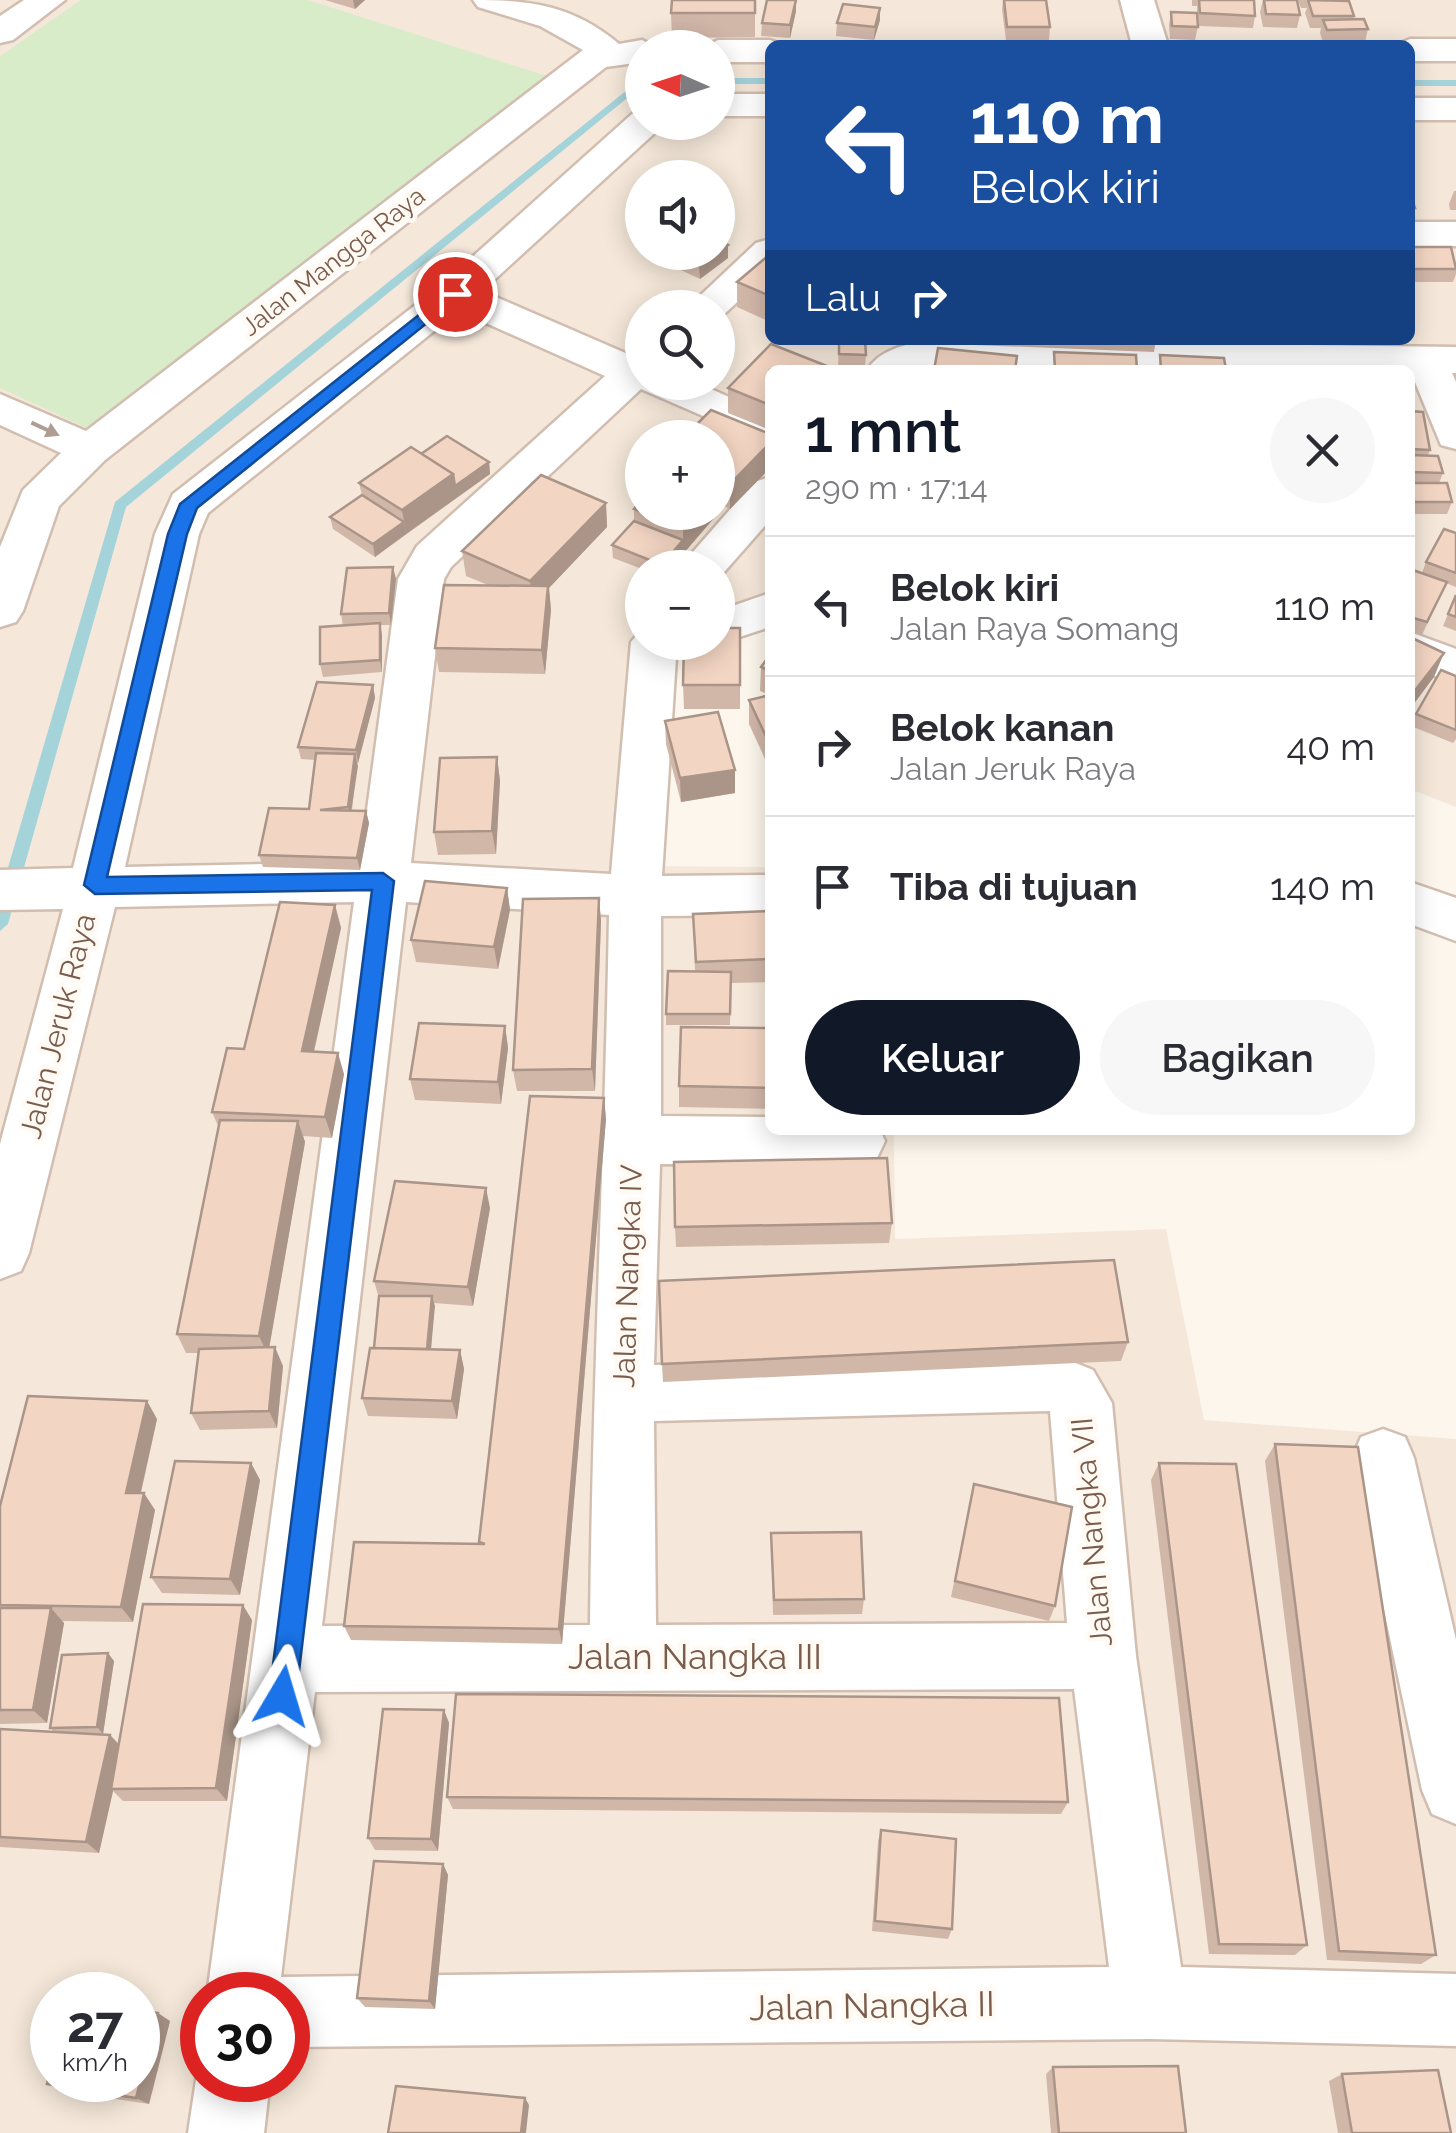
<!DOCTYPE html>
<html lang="id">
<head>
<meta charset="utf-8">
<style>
  :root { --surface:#fff; --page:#f7f7f7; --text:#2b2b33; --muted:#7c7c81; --line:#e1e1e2; --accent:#111827 }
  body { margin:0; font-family:Raleway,sans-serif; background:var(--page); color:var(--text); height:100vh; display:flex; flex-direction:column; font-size:38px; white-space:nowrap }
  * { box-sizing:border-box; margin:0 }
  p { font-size:32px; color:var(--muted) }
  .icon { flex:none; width:55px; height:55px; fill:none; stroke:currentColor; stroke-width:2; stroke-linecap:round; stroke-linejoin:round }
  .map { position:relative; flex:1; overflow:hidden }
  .side { position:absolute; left:765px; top:365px; width:650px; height:770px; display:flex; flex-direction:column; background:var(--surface); border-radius:15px; box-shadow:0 5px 25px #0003 }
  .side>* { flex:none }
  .hud { position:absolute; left:765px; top:40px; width:650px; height:305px; border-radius:15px; box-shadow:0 5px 25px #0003; background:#1a4fa0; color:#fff; overflow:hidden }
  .needle { width:65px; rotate:273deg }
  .tools { position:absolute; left:625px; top:30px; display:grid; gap:20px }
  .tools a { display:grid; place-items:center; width:110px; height:110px; border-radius:50%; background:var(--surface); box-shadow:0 5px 25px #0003; font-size:50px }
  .speed { position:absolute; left:30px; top:1972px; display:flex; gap:20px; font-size:50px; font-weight:700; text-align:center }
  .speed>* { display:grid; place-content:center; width:130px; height:130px; border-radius:50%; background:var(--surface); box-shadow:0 5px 25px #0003; line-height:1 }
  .speed small { font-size:25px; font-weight:400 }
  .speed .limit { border:15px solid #d22; background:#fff; color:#111 }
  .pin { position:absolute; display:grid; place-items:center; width:85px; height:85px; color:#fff; margin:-42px; border:5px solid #fff; border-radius:50%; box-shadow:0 2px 10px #0007 }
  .me { position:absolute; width:110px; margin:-55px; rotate:7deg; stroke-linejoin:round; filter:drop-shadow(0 0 8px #0008) }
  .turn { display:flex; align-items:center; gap:35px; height:210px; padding:0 40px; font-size:45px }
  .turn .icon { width:130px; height:130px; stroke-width:2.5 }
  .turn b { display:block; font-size:70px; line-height:85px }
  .then { display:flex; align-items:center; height:95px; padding:0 40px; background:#0003; gap:20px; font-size:38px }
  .round { display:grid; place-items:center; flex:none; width:105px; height:105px; border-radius:52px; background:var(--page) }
  .headline { display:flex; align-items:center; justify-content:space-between; height:170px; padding:0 40px }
  h1 { font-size:60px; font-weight:600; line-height:75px; color:var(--accent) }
  .action { display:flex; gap:20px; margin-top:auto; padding:20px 40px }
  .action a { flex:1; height:115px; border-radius:60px; background:var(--accent); color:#fff; font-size:40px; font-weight:600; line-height:115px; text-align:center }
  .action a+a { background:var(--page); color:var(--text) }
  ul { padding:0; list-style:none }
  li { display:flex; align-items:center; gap:30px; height:140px; padding:0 40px; border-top:2px solid var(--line) }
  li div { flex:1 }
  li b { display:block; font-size:38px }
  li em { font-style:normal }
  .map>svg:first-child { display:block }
  .residential { fill:#f5e8da; fill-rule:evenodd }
  .green { fill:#d8ecc9 }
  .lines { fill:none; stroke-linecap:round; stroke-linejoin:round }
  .stream { fill:#a5d3da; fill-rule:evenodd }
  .minor-casing { stroke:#d1beb0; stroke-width:5 }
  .minor { fill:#fff; fill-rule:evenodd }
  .wall { fill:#d1b7a8 }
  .shaded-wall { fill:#aa9588 }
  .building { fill:#f3d5c3; stroke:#aa9588; stroke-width:2.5 }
  .oneway { fill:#af9d94 }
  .route { fill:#1a73e8; stroke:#114b97; stroke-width:2.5 }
  .labels { text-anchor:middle; stroke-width:9; stroke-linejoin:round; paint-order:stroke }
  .far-street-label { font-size:25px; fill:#7a5c4d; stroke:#fffaf3 }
  .street-label { font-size:30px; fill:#7a5c4d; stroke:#fffaf3 }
  .near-street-label { font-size:35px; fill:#7a5c4d; stroke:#fffaf3 }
</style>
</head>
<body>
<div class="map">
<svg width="1456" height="2133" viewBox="0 0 1456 2133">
  <rect width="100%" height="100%" fill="#fdf6ec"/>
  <path class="residential" d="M0 0H1456V807L1410 789V370H770V608L718 619V568H642V866L770 867V1130H894L895 1239 1166 1229 1204 1420 1456 1439V2133H0ZM770 45H1410V340H770ZM642 48H718V122H642ZM642 178H718V252H642ZM642 308H718V382H642ZM642 438H718V512H642ZM52 1995H138V2080H52ZM202 1995H288V2080H202Z"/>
  <path class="green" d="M81 0H308L550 77 87 428 0 388V56Z"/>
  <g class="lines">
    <g class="stream">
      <path d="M642 78V86L126 507 8 924 0 931V895L115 502Z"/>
      <rect x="718" y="78" width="52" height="6"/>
      <rect x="1410" y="80" width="46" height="6"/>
    </g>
    <g class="minor-casing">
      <g id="minor">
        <path d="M24 0H65L13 40 0 43V16Z"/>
        <path d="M473 0C530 0 573 5 619 44L642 40 657 48H642V62L606 67 105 460 59 506 23 611 16 622 0 627V547L23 490 61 453 0 425V394L86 431 583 50 540 26 478 7Z"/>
        <path d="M1120 0H1154L1168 45H1132Z"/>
        <path d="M1410 39H1456V61H1410V45H1396Z"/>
        <path d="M718 40H770L784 45H770V62H718V48H703Z"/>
        <rect x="718" y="94" width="52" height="22"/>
        <rect x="1410" y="98" width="46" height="22"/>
        <path d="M642 111V122H663L658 130 482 291 630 355 642 352V382H695L770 415V445L641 389 451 567 444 579 411 863 611 874 631 642 642 629V642H677L662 876 770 875V915L661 916V1116L770 1117V1130H880L885 1141 877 1158 857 1165 660 1164 654 1365 1056 1355 1093 1370 1112 1403 1136 1656 1181 1967 1456 1974V2046L1150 2039 288 2047V1995H207L354 902 115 907 29 1253 21 1271 0 1279V1144L63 909 0 910V870L73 868 155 534 173 494 441 285 632 114ZM459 311 605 376 417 546 398 579 360 862 125 867 199 534 208 513ZM406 902 609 915C605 1152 592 1388 590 1625L322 1626ZM1050 1411 1067 1623 656 1625 654 1421ZM1074 1689 1109 1967 281 1977 315 1692Z"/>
        <rect x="1410" y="222" width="46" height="24"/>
        <path d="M770 239V272L721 317 718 318V308H687L756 243Z"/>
        <path d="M932 340 1456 347V373H1452L1456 382V449L1441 445 1410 370 932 366 918 370H867C881 348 908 344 932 340Z"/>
        <path d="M770 477V520L718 579V568H679L754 482Z"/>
        <path d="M770 593V627L718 644 711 642H718V611Z"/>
        <path d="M1410 632 1456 649V684L1410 667Z"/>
        <path d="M1410 882 1456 898V941L1410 924Z"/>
        <path d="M1383 1429 1405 1437 1414 1458 1456 1640V1824L1432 1814 1422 1790 1352 1458 1361 1437Z"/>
        <path d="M202 2064V2080H270L264 2133H188L196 2080Z"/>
      </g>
    </g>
    <use href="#minor" class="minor"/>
  </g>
  <g class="wall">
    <path d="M325 0H365L355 9Z"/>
    <path d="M755 0V37L672 38 671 13Z"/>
    <path d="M796 0V11L790 38 761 36 762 23Z"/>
    <path d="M1003 0 1050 27 1049 40H1006L1002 10Z"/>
    <path d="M1192 0H1254L1255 16 1253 28 1198 26 1195 40 1170 39 1169 25 1171 12 1197 13V6H1192Z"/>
    <path d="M1263 0 1300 15 1297 28 1263 27 1260 12Z"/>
    <path d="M1298 0H1346L1354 16 1353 20 1368 29 1365 42H1323L1320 33 1321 28H1310L1305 13 1307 8H1301Z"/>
    <path d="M880 8V20L874 40 836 36 837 23Z"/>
    <path d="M1454 191H1456V210H1450L1449 204Z"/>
    <path d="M1410 247 1456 264V274L1453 282H1410Z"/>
    <path d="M655 252H718L728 258 700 279 655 258Z"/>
    <path d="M770 254V322L737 307V282Z"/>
    <path d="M839 340 866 355 865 367H838Z"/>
    <path d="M923 340H1156L1154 352 923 343Z"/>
    <path d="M770 370V430L728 413V388Z"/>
    <path d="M1410 411 1430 450 1428 455 1443 473 1439 483 1452 502 1447 514H1410Z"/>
    <path d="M770 434V468L730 509 720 504V511L671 568H642V569L613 558 612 545 634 521V509L718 512V438Z"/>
    <path d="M421 454 489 462 490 474 375 557 333 529 330 517 362 495 359 483Z"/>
    <path d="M606 503 607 527 549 588 551 610 545 674 439 672 435 648 488 585 466 576 462 551Z"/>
    <path d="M1456 533V587L1446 583 1422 635 1410 631V569L1422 573 1426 562Z"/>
    <path d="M396 579 391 625H380L382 635V672L323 677 320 664 343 626 341 614Z"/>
    <path d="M1456 595V631L1443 626Z"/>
    <path d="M740 628V709H684L683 685Z"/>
    <path d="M770 655V695L760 691 761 667Z"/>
    <path d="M1456 676V739L1453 743 1411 726 1416 714Z"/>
    <path d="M373 685 375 698 358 763H357L352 810 366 811 369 823 360 870 263 867 259 855 309 809 316 760 301 759 298 747Z"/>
    <path d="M770 695V770L749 724V700Z"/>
    <path d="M665 721 735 770V793L681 802 666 744Z"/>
    <path d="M497 757 500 781 496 854 438 855 434 832Z"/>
    <path d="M507 888 510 910 498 969 416 962 411 940Z"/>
    <path d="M599 898 601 921 595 1091H517L513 1070Z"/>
    <path d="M335 905 341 928 314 1052 344 1074 332 1138 303 1136 305 1142 269 1347 283 1366 277 1428 200 1430 191 1413 198 1353H186L177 1334 219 1128 212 1112 244 1049Z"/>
    <path d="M770 911V982L731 983 730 1025H666V1014L695 971 693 914Z"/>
    <path d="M505 1026 508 1048 501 1104 415 1100 410 1079Z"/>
    <path d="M770 1028V1109L679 1107V1086Z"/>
    <path d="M604 1098 606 1119 562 1644 351 1640 344 1626 480 1544Z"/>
    <path d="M490 1208 473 1306 434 1303 431 1350H460L464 1369 457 1419 368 1416 362 1398 374 1348 379 1298 374 1281Z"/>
    <path d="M892 1223 889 1243 676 1247 675 1227Z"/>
    <path d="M1128 1342 1121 1361 663 1382 662 1364Z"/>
    <path d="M157 1419 141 1493 155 1510 133 1622 62 1621 64 1623 47 1723 0 1724V1506Z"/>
    <path d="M1275 1444 1436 1955 1421 1964 1327 1960 1265 1461Z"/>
    <path d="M251 1463 260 1480 240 1595 162 1593 151 1577Z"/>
    <path d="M1159 1463 1307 1945 1295 1955 1209 1954 1151 1480Z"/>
    <path d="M974 1484 1055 1606 1049 1621 951 1597Z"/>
    <path d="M771 1533 864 1599 862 1614 773 1615Z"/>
    <path d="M252 1620 227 1801H123L113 1791 99 1853 0 1847V1729L54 1732 50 1728 114 1661 103 1734 110 1735 119 1744Z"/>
    <path d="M444 1710 449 1723 438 1851 375 1850 368 1838Z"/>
    <path d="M447 1797 1068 1802 1061 1814 453 1809Z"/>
    <path d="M881 1830 952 1929 948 1939 872 1931 878 1841Z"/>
    <path d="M443 1864 448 1875 435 2009 365 2007 357 1998Z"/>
    <path d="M170 2021 149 2104 62 2091 47 2084Z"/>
    <path d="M1053 2067 1186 2133H1051L1046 2074Z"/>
    <path d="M1342 2074 1451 2133H1338L1329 2081Z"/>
  </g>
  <g class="shaded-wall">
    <path d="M353 0H365L355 9Z"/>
    <path d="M796 0V11L790 38V25Z"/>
    <path d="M880 8V20L874 40 875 27Z"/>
    <path d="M728 245V258L700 279 699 266Z"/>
    <path d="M770 443V468L730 509V484Z"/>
    <path d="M489 462 490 474 406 534 402 510 453 474Z"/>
    <path d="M720 486V511L671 568H662V565L683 540V528L697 512H718V489Z"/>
    <path d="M606 503 607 527 549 588 551 610 545 674 530 581Z"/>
    <path d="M404 522 406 534 375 557 373 544Z"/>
    <path d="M393 567 396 579 391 625 389 613Z"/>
    <path d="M380 623 382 635V672L380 660Z"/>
    <path d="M1444 653 1434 677 1410 709V697Z"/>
    <path d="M373 685 375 698 358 763 356 750Z"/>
    <path d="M355 754 358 766 350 819 348 807Z"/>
    <path d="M497 757 500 781 496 854 492 831Z"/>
    <path d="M735 770V793L681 802 680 778Z"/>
    <path d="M366 811 369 823 360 870 357 858Z"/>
    <path d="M507 888 510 910 498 969 494 947Z"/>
    <path d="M599 898 601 921 595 1091 592 1069Z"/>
    <path d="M335 905 341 928 309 1073 302 1051Z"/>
    <path d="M505 1026 508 1048 501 1104 498 1082Z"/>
    <path d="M338 1053 344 1074 332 1138 325 1117Z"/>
    <path d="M604 1098 606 1119 562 1644 559 1629Z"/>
    <path d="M298 1121 305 1142 268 1355 259 1336Z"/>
    <path d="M486 1188 490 1208 473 1306 468 1287Z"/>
    <path d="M432 1296 435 1306 430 1359 427 1349Z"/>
    <path d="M275 1347 283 1366 277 1428 269 1411Z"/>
    <path d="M460 1350 464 1369 457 1419 452 1401Z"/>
    <path d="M147 1401 157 1419 137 1509 126 1493Z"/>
    <path d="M251 1463 260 1480 240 1595 230 1579Z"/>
    <path d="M144 1493 155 1510 133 1622 121 1607Z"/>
    <path d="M243 1605 252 1620 227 1801 216 1788Z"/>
    <path d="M51 1608 64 1623 47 1723 33 1710Z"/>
    <path d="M108 1653 114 1661 103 1734 97 1727Z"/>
    <path d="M444 1710 449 1723 438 1851 431 1839Z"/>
    <path d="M110 1735 122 1748 111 1789 113 1791 99 1853 86 1842Z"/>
    <path d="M443 1864 448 1875 435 2009 429 2001Z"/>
    <path d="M158 2013 170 2021 149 2104 136 2098Z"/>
    <path d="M525 2098 529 2105 526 2133H521Z"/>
  </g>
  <g class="building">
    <path d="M672 0H755V13H671Z"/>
    <path d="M767 0H796L790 25 762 23Z"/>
    <path d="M1004 0H1046L1050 27H1007Z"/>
    <path d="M1199 0H1254L1255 16 1200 13Z"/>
    <path d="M1264 0H1297L1300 15 1266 14Z"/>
    <path d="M1308 0 1349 1 1354 16H1313Z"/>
    <path d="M843 4 880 8 875 27 837 23Z"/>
    <path d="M1171 12 1197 13 1198 27 1172 26Z"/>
    <path d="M1364 19 1368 29 1327 30 1323 20Z"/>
    <path d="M1410 194 1415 208H1410Z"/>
    <path d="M718 240 728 245 699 266 670 252H718Z"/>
    <path d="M1410 247H1451L1456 269H1410Z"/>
    <path d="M770 254V296L737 282Z"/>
    <path d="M839 340H865L866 355 839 354Z"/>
    <path d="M771 344 832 368 830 370H770V405L728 388Z"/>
    <path d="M938 348 1017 356 1015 370H934Z"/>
    <path d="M1054 352 1136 355 1137 370H1055Z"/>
    <path d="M1160 355 1224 358 1226 370H1161Z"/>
    <path d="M711 410 770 434V443L730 484 718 479V438H683Z"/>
    <path d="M1410 411 1423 412 1430 450 1410 449Z"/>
    <path d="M447 436 489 462 455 486 453 474 421 454Z"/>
    <path d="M411 447 453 474 402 510 359 483Z"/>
    <path d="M1410 455 1438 456 1443 473 1410 472Z"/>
    <path d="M541 475 606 503 530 581 462 551Z"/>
    <path d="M1410 483H1447L1452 502H1410Z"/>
    <path d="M362 495 404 522 373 544 330 517Z"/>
    <path d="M642 499V512L634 509Z"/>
    <path d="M643 512H697L683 528Z"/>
    <path d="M634 521 683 540 662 565 612 545Z"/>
    <path d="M1444 529 1456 533V573L1426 562Z"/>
    <path d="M393 567 389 613 341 614 347 568Z"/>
    <path d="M1410 569 1447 582 1427 622 1410 617Z"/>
    <path d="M444 585 548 586 542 650 435 648Z"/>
    <path d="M1456 595V617L1448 614Z"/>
    <path d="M380 623V660L320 664V627Z"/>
    <path d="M718 628H740V685H683L684 642H718Z"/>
    <path d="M1410 637 1444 653 1410 697Z"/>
    <path d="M770 655V671L761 667Z"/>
    <path d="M1441 670 1456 676V730L1416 714Z"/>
    <path d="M317 682 373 685 356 750 298 747Z"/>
    <path d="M770 695V745L749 700Z"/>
    <path d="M718 712 735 770 680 778 665 721Z"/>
    <path d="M316 753 355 754 348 807 320 810 366 811 357 858 259 855 269 808 309 809Z"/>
    <path d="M497 757 492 831 434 832 440 758Z"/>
    <path d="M425 881 507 888 494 947 411 940Z"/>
    <path d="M599 898 592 1069 513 1070 523 899Z"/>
    <path d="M280 902 335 905 302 1051 338 1053 325 1117 212 1112 227 1048 244 1049Z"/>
    <path d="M770 911V959L696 962 693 914Z"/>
    <path d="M668 971 731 972 730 1014H666Z"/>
    <path d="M419 1023 505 1026 498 1082 410 1079Z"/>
    <path d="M681 1027 770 1028V1088L679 1086Z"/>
    <path d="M530 1096 604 1098 559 1629 344 1626 354 1542 485 1544 479 1542Z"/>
    <path d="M220 1120 298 1121 259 1336 177 1334Z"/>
    <path d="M887 1158 892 1223 675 1227 674 1162Z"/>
    <path d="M395 1181 486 1188 468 1287 374 1281Z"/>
    <path d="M1114 1260 1128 1342 662 1364 659 1281Z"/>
    <path d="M379 1296H432L427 1349 374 1348Z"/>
    <path d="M275 1347 269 1411 191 1413 199 1349Z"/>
    <path d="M370 1348 460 1350 452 1401 362 1398Z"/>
    <path d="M28 1396 147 1401 126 1493H144L121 1607 0 1605V1506Z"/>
    <path d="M1275 1444 1358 1447 1436 1955 1339 1951Z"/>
    <path d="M175 1461 251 1463 230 1579 151 1577Z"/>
    <path d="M1159 1463 1236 1464 1307 1945 1219 1944Z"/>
    <path d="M974 1484 1072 1507 1055 1606 955 1581Z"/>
    <path d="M861 1532 864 1599 774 1600 771 1533Z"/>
    <path d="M143 1604 243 1605 216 1788 111 1789Z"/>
    <path d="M0 1608H51L33 1710H0Z"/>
    <path d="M108 1653 97 1727 50 1728 62 1655Z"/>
    <path d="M456 1694 1059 1698 1068 1802 447 1797Z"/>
    <path d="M383 1709 444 1710 431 1839 368 1838Z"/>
    <path d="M0 1729 110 1735 86 1842 0 1837Z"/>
    <path d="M881 1830 956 1839 952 1929 875 1921Z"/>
    <path d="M374 1861 443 1864 429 2001 357 1998Z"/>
    <path d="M138 2010 158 2013 136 2098 47 2084 52 2064V2080H138Z"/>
    <path d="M1178 2066 1186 2133H1059L1053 2067Z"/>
    <path d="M1438 2070 1451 2133H1352L1342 2074Z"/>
    <path d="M396 2086 525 2098 521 2133H388Z"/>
  </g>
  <defs><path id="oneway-solid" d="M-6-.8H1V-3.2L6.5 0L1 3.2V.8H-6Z" transform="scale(2.5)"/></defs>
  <use class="oneway" href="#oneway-solid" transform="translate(45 429) rotate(25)"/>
  <path class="route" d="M449 291 463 294 197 508 187 534 107 877 383 873 394 881 296 1696 292 1706 282 1710 273 1706 269 1696 372 890 95 894 84 885 168 534 180 504Z"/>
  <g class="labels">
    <g class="far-street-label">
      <text transform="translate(333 261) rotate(-38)" y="9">Jalan Mangga Raya</text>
    </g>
    <g class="street-label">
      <text transform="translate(58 1026) rotate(-76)" y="10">Jalan Jeruk Raya</text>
      <text transform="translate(628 1276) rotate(-88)" y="10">Jalan Nangka IV</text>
      <text transform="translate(1092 1532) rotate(-95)" y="10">Jalan Nangka VII</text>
    </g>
    <g class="near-street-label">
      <text x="695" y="1669">Jalan Nangka III</text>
      <text transform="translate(872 2006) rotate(-1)" y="12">Jalan Nangka II</text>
    </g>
  </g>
</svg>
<div class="tools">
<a><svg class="needle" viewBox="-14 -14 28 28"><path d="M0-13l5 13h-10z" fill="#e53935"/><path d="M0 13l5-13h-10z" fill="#7c7c81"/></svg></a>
<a><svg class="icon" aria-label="sound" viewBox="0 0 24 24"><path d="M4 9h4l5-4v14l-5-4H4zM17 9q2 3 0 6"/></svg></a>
<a><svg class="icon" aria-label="search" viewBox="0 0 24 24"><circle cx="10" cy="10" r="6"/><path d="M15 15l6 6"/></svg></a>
<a>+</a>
<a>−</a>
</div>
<div class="speed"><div>27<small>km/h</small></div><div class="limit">30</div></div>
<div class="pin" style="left:455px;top:294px;background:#d93025"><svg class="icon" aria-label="arrive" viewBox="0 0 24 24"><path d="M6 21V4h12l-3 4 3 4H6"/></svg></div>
<svg class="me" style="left:282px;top:1696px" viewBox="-20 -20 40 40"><path d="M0-17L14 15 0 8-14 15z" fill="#1a73e8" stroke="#fff" stroke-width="4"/></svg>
<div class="hud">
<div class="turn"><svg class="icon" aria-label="left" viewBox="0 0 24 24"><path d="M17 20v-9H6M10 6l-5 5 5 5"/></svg><div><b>110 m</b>Belok kiri</div></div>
<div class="then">Lalu<svg class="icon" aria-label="right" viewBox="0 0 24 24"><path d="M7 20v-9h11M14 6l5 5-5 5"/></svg></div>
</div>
<section class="side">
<div class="headline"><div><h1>1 mnt</h1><p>290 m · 17:14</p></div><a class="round"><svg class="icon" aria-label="close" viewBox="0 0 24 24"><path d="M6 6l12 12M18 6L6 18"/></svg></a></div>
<ul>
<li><svg class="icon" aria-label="left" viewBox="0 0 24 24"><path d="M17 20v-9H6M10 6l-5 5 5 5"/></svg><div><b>Belok kiri</b><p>Jalan Raya Somang</p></div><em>110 m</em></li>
<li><svg class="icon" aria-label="right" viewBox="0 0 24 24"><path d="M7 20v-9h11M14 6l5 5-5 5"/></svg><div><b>Belok kanan</b><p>Jalan Jeruk Raya</p></div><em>40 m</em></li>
<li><svg class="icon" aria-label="arrive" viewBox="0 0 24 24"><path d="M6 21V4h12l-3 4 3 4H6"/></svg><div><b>Tiba di tujuan</b></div><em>140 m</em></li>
</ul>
<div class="action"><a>Keluar</a><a>Bagikan</a></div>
</section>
</div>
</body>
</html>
